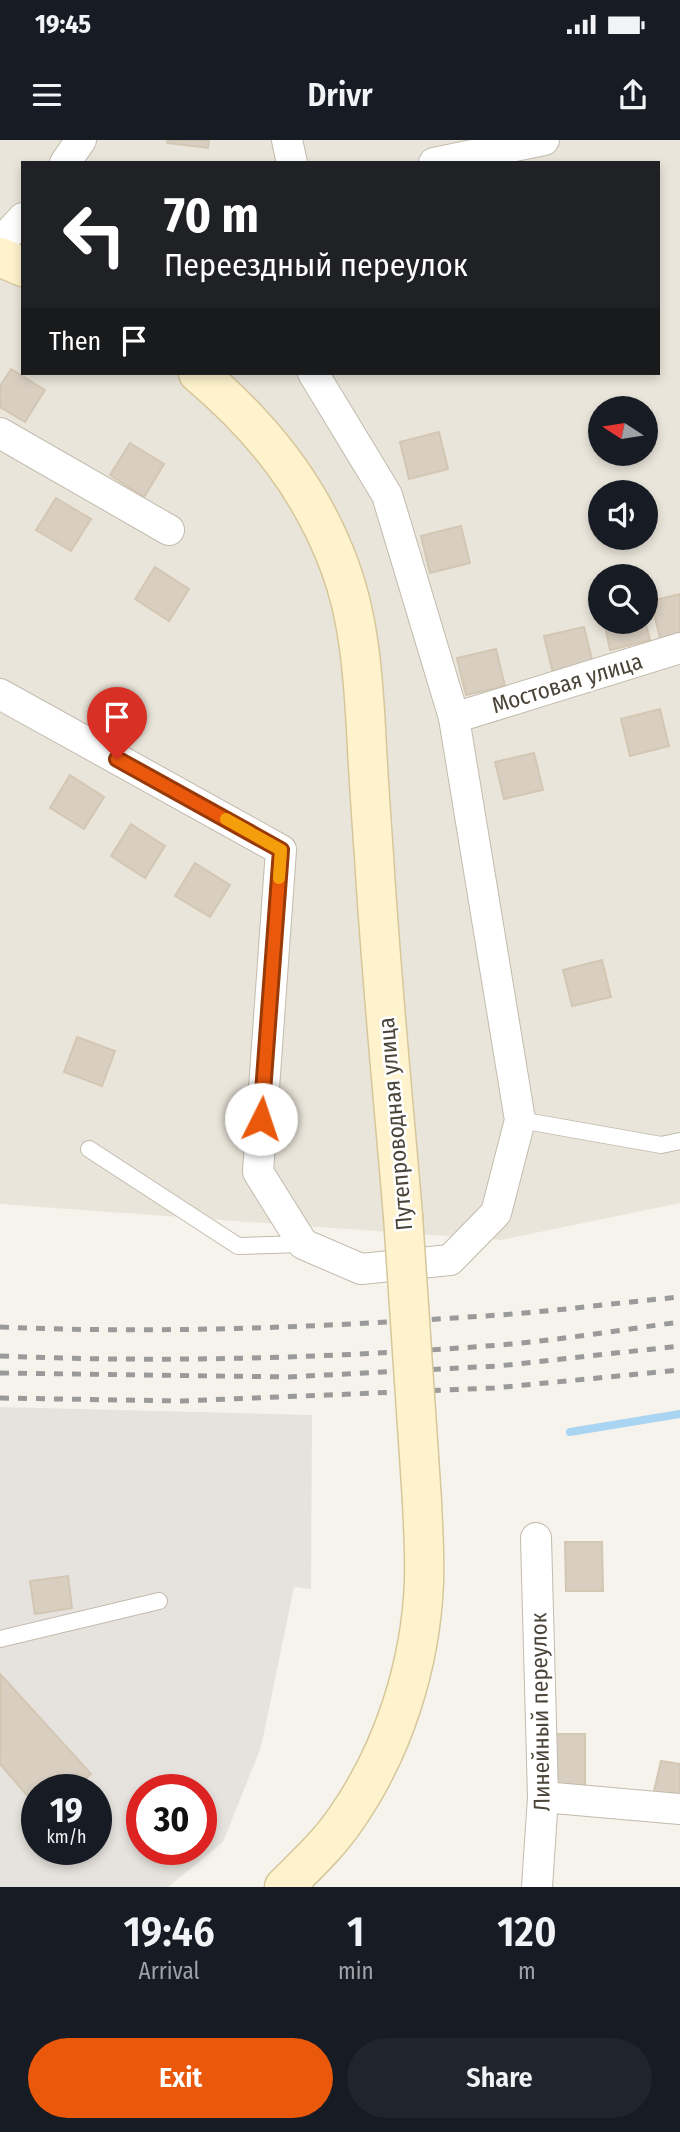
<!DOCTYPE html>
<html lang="en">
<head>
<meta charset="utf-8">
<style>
  :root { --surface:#171b24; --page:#20242c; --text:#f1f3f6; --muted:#9ea1a6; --accent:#ea580c }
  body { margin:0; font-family:"Fira Sans Condensed",sans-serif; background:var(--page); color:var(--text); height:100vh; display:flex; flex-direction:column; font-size:26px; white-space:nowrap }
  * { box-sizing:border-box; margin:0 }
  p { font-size:23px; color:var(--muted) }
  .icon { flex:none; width:38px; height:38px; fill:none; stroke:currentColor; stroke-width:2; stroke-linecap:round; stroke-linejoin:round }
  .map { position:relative; height:1747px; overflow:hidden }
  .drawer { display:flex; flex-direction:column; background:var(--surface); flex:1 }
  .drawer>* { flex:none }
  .hud { position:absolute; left:21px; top:21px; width:639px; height:214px; border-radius:0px; box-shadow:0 4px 10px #0003; background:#202124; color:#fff; overflow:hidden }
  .needle { width:46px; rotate:282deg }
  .fabs { position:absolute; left:588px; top:256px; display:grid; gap:14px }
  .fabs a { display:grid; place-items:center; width:70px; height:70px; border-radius:50%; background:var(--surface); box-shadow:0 4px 10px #0003; font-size:35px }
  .speed { position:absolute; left:21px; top:1634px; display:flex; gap:14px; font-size:35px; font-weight:700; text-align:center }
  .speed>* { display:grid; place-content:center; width:91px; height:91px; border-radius:50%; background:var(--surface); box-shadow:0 4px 10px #0003; line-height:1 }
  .speed small { font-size:18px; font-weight:400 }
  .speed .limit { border:10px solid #d22; background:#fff; color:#111 }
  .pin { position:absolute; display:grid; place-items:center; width:60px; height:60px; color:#fff; margin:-72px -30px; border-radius:50% 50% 50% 0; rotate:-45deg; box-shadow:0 0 7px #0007 }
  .pin .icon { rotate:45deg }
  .me { position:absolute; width:77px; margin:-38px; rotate:4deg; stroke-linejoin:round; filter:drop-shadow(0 0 5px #0008) }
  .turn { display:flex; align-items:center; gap:24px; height:147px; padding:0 28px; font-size:32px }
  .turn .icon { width:91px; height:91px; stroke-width:2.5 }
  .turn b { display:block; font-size:49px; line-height:60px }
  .then { display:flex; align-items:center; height:66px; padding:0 28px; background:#0003; gap:14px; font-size:26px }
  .eta { display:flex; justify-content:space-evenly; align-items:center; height:119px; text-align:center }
  .eta b { font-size:42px; font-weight:600; line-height:49px }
  .button { display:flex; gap:14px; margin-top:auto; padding:14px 28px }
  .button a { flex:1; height:80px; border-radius:42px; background:var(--accent); color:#fff; font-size:28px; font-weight:600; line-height:80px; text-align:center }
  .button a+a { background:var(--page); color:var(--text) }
  .status { display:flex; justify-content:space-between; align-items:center; height:49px; padding:0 35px; background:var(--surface); direction:ltr }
  .status svg { height:19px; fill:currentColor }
  header { display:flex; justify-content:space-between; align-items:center; height:91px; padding:0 28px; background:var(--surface); font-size:32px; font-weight:600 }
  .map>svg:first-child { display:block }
  .residential { fill:#eae5da; fill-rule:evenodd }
  .industrial { fill:#e6e2dd; fill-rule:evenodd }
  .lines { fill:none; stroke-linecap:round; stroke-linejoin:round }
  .stream { stroke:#a9d4f2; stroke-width:8 }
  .building { fill:#d8cfc1; stroke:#d3c7b4; stroke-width:2 }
  .lane-casing { stroke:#c2bbae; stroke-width:18 }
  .street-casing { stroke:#c2bbae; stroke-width:32 }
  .secondary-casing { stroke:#d6c79b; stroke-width:41 }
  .lane { stroke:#fff; stroke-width:16 }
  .street { stroke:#fff; stroke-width:30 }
  .secondary { stroke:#fff3cd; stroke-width:38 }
  .rail { stroke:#9a9a9a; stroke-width:5; stroke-dasharray:9 9; stroke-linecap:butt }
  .secondary-bridge-casing { stroke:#d6c79b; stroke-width:41; stroke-linecap:butt }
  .secondary-bridge { stroke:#fff3cd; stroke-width:38 }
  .route-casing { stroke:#983908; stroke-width:18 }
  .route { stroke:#ea580c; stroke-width:12 }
  .slow { stroke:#f59e0b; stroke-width:12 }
  .labels { text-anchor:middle; stroke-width:5; stroke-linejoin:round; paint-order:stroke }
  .street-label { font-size:23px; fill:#4b4439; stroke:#fff }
</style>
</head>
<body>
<div class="status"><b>19:45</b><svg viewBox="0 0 49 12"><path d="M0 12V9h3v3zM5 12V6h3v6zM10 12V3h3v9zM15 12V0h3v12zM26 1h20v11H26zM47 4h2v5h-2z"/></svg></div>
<header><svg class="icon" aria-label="menu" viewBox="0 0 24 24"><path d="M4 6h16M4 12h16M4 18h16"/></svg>Drivr<svg class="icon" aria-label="share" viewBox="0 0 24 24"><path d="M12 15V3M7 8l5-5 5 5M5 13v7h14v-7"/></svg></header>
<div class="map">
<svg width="680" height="1747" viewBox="0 0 680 1747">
  <rect width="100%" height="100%" fill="#f6f3ec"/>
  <path class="residential" d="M0 0H680V1063L501 1100 0 1064ZM23 23H658V233H23ZM600 268H646V313H600ZM600 352H646V397H600ZM600 436H646V481H600Z"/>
  <path class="industrial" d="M0 1267 312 1275 311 1449 294 1447 261 1607 223 1702 168 1747H0ZM37 1650H96V1710H37ZM142 1650H201V1710H142Z"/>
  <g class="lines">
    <path class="stream" d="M570 1292 680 1274"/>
  </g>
  <g class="building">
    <path d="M168 0H209L208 8 167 3Z"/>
    <path d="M11 229 45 250 25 282 0 267V246Z"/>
    <path d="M439 292 448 329 409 339 400 302Z"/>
    <path d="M130 303 164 324 144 357 110 335Z"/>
    <path d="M56 358 91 379 71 411 36 390Z"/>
    <path d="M461 386 470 423 430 433 421 396Z"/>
    <path d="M155 427 189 449 169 481 135 459Z"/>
    <path d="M680 454V493L660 498 651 461Z"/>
    <path d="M604 481H645L650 500 610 510Z"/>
    <path d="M584 487 593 524 553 533 544 496Z"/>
    <path d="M496 509 505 546 466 555 457 518Z"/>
    <path d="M660 569 669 606 630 616 621 579Z"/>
    <path d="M534 613 543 650 504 659 495 622Z"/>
    <path d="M70 635 104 657 84 689 50 668Z"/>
    <path d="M131 684 165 706 145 738 111 716Z"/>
    <path d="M195 723 230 745 210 777 175 756Z"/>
    <path d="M602 820 611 857 572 866 563 830Z"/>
    <path d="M77 897 115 911 102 946 64 932Z"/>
    <path d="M565 1402H602L603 1451H566Z"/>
    <path d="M68 1436 72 1468 35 1474 30 1441Z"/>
    <path d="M1 1535 91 1634 72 1650H37V1667L0 1624Z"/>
    <path d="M553 1594H585V1646L554 1644Z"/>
    <path d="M661 1621 680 1624V1659L653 1655Z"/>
  </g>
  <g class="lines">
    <g class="lane-casing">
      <g id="lane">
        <path d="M520 980 661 1005 680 1001"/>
        <path d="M89 1009 238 1106 303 1104"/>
        <path d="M0 1499 159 1461"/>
      </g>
    </g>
    <g class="street-casing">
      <g id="street">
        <path d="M287 0 292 23"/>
        <path d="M65 23 81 0"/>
        <path d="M434 23 544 0"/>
        <path d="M0 103 23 78"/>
        <path d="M0 293 169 390"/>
        <path d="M0 554 281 710 258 1032 303 1104 361 1129 450 1120 496 1073 520 980 454 578 387 355 313 233"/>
        <path d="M454 578 680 508"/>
        <path d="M536 1398 543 1657 537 1747"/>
        <path d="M543 1657 680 1669"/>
      </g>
    </g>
    <g class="secondary-casing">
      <g id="secondary">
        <path d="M0 117 23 127"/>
        <path d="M198 233C262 287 311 348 340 427 359 478 363 535 366 589 368 631 371 674 374 716 381 836 393 956 403 1076"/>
        <path d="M284 1747C305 1726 328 1705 345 1680 393 1612 421 1525 424 1441 425 1415 423 1388 422 1361"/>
      </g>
    </g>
    <use href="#lane" class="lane"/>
    <use href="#street" class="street"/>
    <use href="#secondary" class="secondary"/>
    <g class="rail">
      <path d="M0 1187C161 1194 323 1187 484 1176 549 1172 615 1163 680 1157"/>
      <path d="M0 1216C167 1223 334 1218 500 1205 560 1200 620 1190 680 1182"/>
      <path d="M0 1233 288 1237 498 1226 680 1206"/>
      <path d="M0 1258 182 1261 327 1255 494 1248 680 1230"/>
    </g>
    <g class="secondary-bridge-casing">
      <path id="secondary-bridge" d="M403 1076 422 1361"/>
    </g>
    <use href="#secondary-bridge" class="secondary-bridge"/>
  </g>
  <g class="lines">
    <g class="route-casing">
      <path id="route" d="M117 619 281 710 261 979"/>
    </g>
    <use href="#route" class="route"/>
    <path class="slow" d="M226 679 281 710 279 738"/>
  </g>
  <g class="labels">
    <g class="street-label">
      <text transform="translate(567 543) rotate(-17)" y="8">Мостовая улица</text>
      <text transform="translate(395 984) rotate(-95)" y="8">Путепроводная улица</text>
      <text transform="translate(540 1572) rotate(-91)" y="8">Линейный переулок</text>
    </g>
  </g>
</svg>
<div class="fabs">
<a><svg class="needle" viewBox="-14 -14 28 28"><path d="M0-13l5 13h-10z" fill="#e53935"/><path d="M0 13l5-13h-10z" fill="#9ea1a6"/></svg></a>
<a><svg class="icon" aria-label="sound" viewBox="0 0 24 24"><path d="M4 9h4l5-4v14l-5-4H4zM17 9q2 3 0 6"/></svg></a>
<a><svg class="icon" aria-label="search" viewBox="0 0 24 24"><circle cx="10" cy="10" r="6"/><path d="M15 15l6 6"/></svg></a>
</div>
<div class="speed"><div>19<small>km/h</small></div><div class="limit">30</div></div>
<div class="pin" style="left:117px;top:619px;background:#d93025"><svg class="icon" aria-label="arrive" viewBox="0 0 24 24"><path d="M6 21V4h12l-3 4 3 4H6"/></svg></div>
<svg class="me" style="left:261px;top:979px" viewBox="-20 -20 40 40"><circle r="19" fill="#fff"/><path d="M0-13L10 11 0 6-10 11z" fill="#ea580c"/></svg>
<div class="hud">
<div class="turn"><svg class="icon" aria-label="left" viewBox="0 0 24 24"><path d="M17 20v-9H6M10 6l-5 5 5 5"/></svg><div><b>70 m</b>Переездный переулок</div></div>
<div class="then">Then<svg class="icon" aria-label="arrive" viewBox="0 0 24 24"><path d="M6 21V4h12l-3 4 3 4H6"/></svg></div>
</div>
</div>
<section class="drawer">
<div class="eta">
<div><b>19:46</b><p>Arrival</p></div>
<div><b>1</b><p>min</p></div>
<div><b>120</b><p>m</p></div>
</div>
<div class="button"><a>Exit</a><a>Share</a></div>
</section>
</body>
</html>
